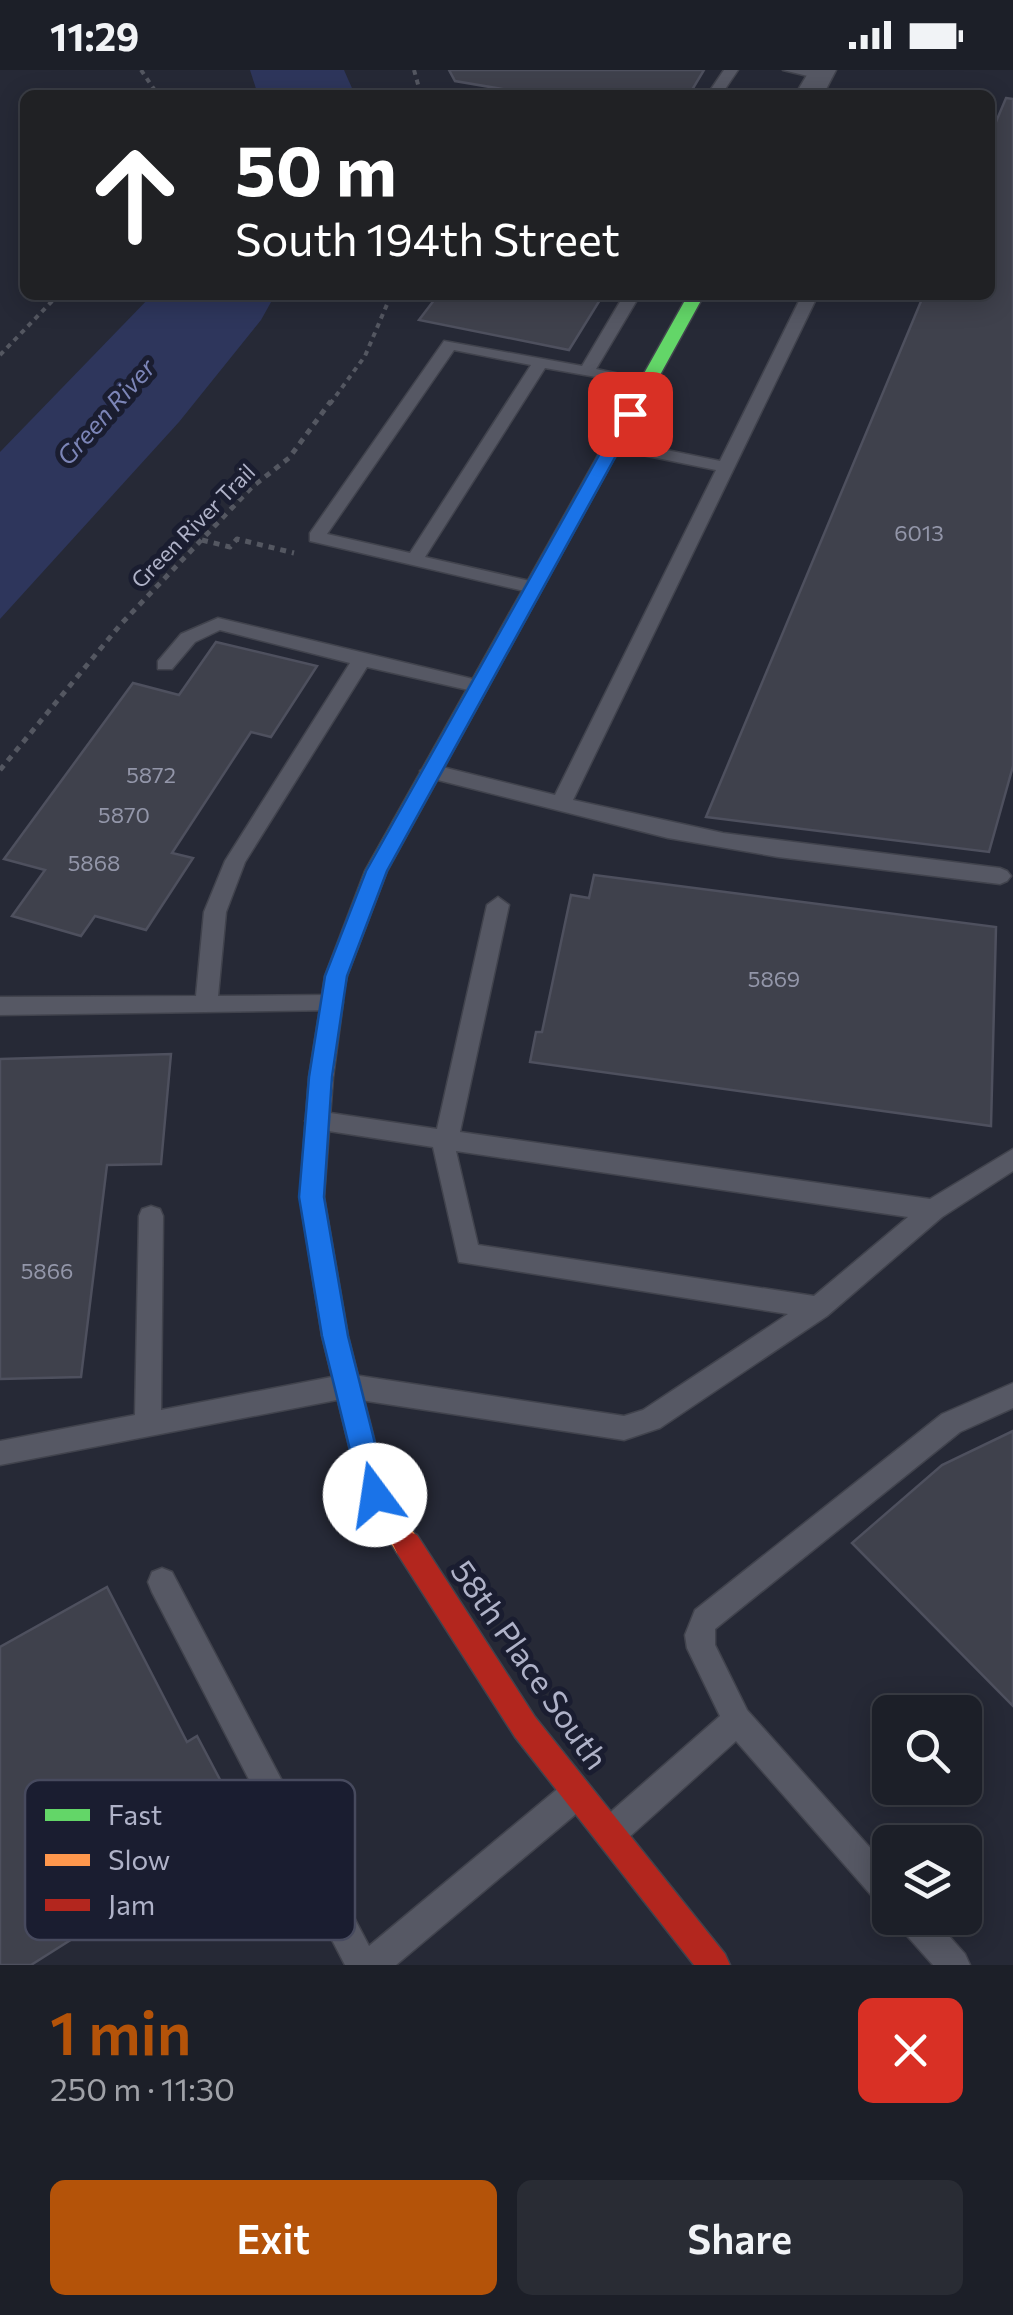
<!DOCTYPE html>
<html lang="en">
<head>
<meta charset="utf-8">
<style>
  :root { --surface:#1c1f28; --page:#292c34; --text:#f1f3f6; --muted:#a0a2a8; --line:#3a3d45; --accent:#b45309 }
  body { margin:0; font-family:Commissioner,sans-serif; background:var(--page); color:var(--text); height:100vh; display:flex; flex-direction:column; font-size:38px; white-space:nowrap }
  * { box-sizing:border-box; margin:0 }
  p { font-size:32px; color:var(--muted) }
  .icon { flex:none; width:55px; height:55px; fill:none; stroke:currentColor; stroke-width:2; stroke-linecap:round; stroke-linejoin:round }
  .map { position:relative; height:1895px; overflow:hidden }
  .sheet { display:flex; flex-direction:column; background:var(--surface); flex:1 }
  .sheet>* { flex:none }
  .top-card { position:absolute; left:20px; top:20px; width:975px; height:210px; border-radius:15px; box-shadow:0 5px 25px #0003,0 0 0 2px var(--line); background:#202124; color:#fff; overflow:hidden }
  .controls { position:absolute; left:872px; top:1625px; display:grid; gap:20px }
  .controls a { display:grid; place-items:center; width:110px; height:110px; border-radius:15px; background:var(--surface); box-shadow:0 5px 25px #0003,0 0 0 2px var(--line); font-size:50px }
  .pin { position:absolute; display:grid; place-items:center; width:85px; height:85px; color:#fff; margin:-42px; border-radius:20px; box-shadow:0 5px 15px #0006 }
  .me { position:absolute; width:110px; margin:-55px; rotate:346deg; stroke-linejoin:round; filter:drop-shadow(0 0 8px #0008) }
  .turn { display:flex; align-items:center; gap:35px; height:210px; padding:0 50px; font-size:45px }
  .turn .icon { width:130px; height:130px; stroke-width:2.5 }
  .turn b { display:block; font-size:70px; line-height:85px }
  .round { display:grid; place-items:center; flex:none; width:105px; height:105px; border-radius:15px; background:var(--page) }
  .summary { display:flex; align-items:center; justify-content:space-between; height:170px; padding:0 50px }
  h1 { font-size:60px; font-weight:600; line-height:75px; color:var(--accent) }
  .action { display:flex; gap:20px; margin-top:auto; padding:20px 50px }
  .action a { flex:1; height:115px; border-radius:15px; background:var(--accent); color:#fff; font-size:40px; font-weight:600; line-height:115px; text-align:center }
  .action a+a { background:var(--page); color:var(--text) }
  .status { display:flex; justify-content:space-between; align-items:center; height:70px; padding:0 50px; background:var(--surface); direction:ltr }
  .status svg { height:28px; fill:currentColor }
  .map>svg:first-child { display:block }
  .water { fill:#2e365c }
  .building { fill:#3f414c; stroke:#4e505e; stroke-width:2.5 }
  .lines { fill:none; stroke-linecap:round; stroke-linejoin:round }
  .lane-casing { stroke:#41434d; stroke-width:3 }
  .street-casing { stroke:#41434d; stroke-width:3 }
  .fast-casing { stroke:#41434d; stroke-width:3 }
  .slow-casing { stroke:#41434d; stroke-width:3 }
  .jam-casing { stroke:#41434d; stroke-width:3 }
  .path-far1 { stroke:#545761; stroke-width:4; stroke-dasharray:5 5; stroke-linecap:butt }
  .path { stroke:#545761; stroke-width:5; stroke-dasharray:6 6; stroke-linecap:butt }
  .lane { fill:#565864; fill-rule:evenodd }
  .street { fill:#565864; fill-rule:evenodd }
  .fast { fill:#63d668; fill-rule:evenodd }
  .slow { fill:#ff974d; fill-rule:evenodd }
  .jam { fill:#b3261e; fill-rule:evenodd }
  .route { fill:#1a73e8; stroke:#114b97; stroke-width:2.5 }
  .labels { text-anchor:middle; stroke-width:10; stroke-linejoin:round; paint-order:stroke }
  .far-street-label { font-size:22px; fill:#afb2c8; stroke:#1a1d30 }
  .number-label { font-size:22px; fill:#9396a9 }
  .far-water-label { font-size:25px; font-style:italic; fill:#7c85b7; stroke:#1a1d30 }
  .near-street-label { font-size:32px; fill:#afb2c8; stroke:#1a1d30 }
  .key { fill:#1a1d30; stroke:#474a5e; stroke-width:2.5 }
  .key-label { font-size:28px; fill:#afb2c8 }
</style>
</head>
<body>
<div class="status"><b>11:29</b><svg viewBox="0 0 49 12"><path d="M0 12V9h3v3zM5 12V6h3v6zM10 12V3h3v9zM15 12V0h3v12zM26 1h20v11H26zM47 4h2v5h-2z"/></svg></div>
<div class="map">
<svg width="1013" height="1895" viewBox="0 0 1013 1895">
  <rect width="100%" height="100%" fill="#262936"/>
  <g class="water">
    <path d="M250 0H344L355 25H258Z"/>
    <path d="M152 225H275L261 250 179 352 0 549V382Z"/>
  </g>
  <g class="building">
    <path d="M449 0H704L689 25H537L455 11Z"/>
    <path d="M1006 28 1013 29V696L989 782 706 747 922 229 900 225H990V66Z"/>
    <path d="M438 225H603L569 280 419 250Z"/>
    <path d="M216 572 317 596 271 667 251 662 172 783 193 788 146 860 95 846 81 866 12 846 45 800 4 789 133 613 179 625Z"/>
    <path d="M594 805 996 857 991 1056 530 992 536 962H542L571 825 589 828Z"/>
    <path d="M171 984 161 1094 107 1095 81 1307 0 1309V989Z"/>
    <path d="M1013 1361V1636L852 1473 942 1395Z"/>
    <path d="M107 1517 187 1672 197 1666 246 1759 31 1895H0V1577Z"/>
  </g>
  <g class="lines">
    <g class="lane-casing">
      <g id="lane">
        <path d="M724 0H738L721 25H707Z"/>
        <path d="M783 0H814L827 5 820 9Z"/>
        <path d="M624 225H640L596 299 653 311V317L545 298 425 487 539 513V521L533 523 310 471V463L444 271 582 296ZM454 280 531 295 410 483 327 464Z"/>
        <path d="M802 225H818L573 730 723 763 1000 798 1007 801 1011 806 1007 811 1000 814 778 787 668 768 430 708 420 701 430 694 555 725 716 400 613 379 605 374 613 369 720 391Z"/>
        <path d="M218 548 477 610 487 616 477 622 367 597 245 792 226 842 218 926 331 925 339 928 342 934 339 940 0 945V927L196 926 204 842 225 791 350 593 220 560 195 572 172 599H158V591L181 564Z"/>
        <path d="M498 827 509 835 460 1062 930 1129 1013 1079V1101L942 1147 827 1246 660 1358 624 1370 347 1328 0 1395V1371L135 1345 139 1146 142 1139 151 1136 160 1139 163 1146 161 1340 347 1304 624 1346 643 1340 788 1244 459 1192 433 1077 309 1058 305 1051 309 1044 317 1041 437 1059 487 835ZM456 1081 908 1147 814 1226 478 1175Z"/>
        <path d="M1013 1313V1338L960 1362 715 1559V1575L747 1640 890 1800V1838L879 1834 736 1671 627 1769 616 1773 605 1769 601 1758 605 1747 720 1646 687 1578 685 1565 695 1540 942 1344Z"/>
        <path d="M162 1498 172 1502 369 1876 561 1716 572 1712 583 1716 587 1727 583 1738 396 1895H345L152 1522 148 1512 152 1502Z"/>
        <path d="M896 1848H933L965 1884 970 1895H933L901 1859Z"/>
      </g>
    </g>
    <g class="street-casing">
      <path id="street" d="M810 0H836L823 25H795Z"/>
    </g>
    <g class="fast-casing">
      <path id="fast" d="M688 225H704L387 801 347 906 340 938H324L321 932 325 906 365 801Z"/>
    </g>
    <g class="slow-casing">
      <path id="slow" d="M332 923 340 926 343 932 333 1007 324 1127 348 1266 387 1420 421 1474 417 1483 407 1487 397 1483 361 1425 322 1266 300 1127 309 1007 321 932 324 926Z"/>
    </g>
    <g class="jam-casing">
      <path id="jam" d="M407 1461 417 1465 535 1647 725 1884 730 1895H694L515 1667 397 1483 393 1474 397 1465Z"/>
    </g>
    <g class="path-far1">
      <path d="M141 0 158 25"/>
      <path d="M414 0 421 25"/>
      <path d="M0 285 58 225"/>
      <path d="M330 334 365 286 391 225"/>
    </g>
    <g class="path">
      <path d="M202 470 230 477 237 469 294 483"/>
      <path d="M0 700 121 554 252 417 289 388 331 331"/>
    </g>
    <use href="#lane" class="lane"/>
    <use href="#street" class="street"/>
    <use href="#fast" class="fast"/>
    <use href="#slow" class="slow"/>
    <use href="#jam" class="jam"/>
  </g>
  <path class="route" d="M630 339 639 344 387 801 347 906 332 1007 324 1127 348 1266 388 1425 384 1434 375 1438 365 1434 361 1425 322 1266 299 1127 309 1007 325 906 366 801 622 344Z"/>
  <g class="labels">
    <g class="far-street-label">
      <text transform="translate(193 456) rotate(-45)" y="8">Green River Trail</text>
    </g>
    <g class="number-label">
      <text x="919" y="471">6013</text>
      <text x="151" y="713">5872</text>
      <text x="124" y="753">5870</text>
      <text x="94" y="801">5868</text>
      <text x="774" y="917">5869</text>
      <text x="47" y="1209">5866</text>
    </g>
    <g class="far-water-label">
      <text transform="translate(106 342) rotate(-48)" y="9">Green River</text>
    </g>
    <g class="near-street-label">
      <text transform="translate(529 1595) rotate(55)" y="11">58th Place South</text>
    </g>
  </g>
  <rect x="25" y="1710" width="330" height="160" rx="15" class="key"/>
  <rect x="45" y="1739" width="45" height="12" fill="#63d668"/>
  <rect x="45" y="1784" width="45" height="12" fill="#ff974d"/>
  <rect x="45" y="1829" width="45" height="12" fill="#b3261e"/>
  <g class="key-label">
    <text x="108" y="1755">Fast</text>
    <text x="108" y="1800">Slow</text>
    <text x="108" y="1845">Jam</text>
  </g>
</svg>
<div class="controls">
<a><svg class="icon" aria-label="search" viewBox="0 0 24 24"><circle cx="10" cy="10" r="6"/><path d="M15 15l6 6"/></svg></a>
<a><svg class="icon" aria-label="layers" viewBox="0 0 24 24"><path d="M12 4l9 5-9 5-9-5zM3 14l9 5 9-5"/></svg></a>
</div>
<div class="pin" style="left:630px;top:344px;background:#d93025"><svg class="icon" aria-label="arrive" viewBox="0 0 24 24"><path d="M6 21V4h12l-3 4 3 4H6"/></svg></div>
<svg class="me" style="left:375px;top:1425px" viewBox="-20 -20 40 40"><circle r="19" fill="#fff"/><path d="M0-13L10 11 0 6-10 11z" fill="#1a73e8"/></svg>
<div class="top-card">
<div class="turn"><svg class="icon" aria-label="ahead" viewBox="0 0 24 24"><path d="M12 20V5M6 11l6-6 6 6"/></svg><div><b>50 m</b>South 194th Street</div></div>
</div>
</div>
<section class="sheet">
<div class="summary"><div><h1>1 min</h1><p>250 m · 11:30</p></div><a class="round" style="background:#d93025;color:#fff"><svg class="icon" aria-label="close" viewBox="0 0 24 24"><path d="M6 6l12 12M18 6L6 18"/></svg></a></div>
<div class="action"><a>Exit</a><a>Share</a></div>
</section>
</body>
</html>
